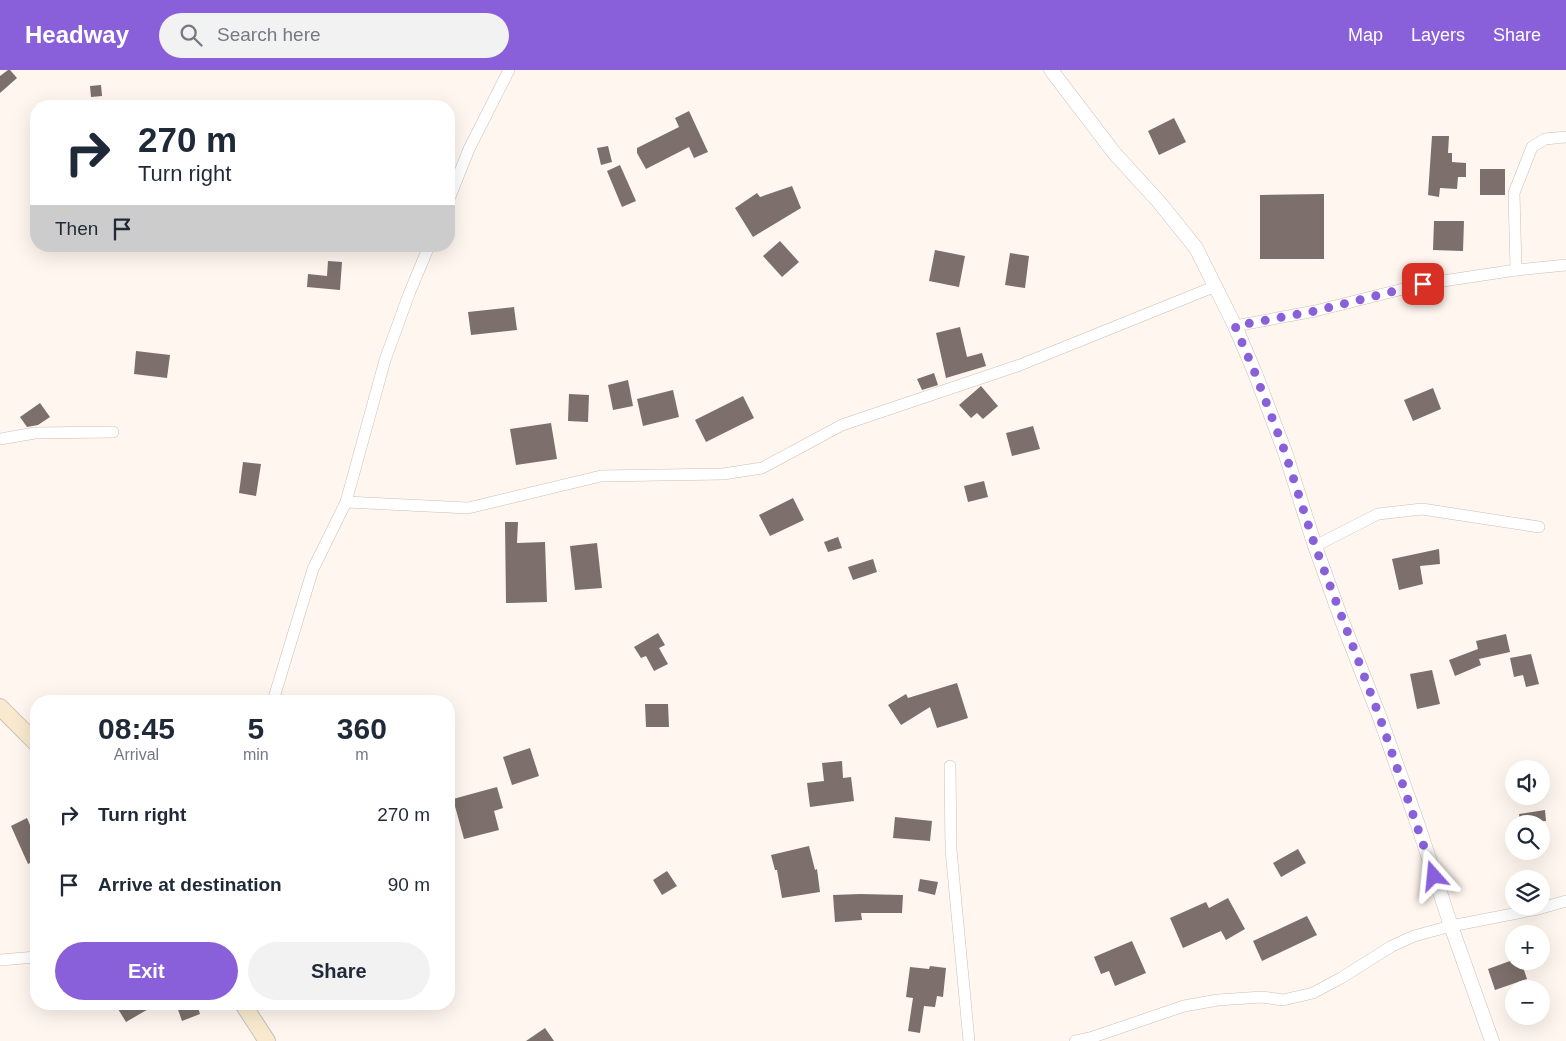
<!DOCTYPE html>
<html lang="en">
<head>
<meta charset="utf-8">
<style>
  :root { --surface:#fff; --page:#f2f2f3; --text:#1f2937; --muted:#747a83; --accent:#8960da }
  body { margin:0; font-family:Helvetica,sans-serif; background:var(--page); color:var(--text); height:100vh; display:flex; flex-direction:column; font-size:19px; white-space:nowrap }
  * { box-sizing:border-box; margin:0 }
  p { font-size:16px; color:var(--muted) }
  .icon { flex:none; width:28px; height:28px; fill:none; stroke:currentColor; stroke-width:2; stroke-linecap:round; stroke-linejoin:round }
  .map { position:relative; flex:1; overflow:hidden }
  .side { position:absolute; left:30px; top:625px; width:425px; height:315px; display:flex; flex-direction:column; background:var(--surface); border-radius:20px; box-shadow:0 5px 20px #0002 }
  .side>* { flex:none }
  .guide { position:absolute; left:30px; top:30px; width:425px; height:152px; border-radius:20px; box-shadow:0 5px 20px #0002; background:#fff; color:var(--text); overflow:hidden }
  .controls { position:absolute; left:1505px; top:690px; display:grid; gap:10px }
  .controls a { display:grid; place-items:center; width:45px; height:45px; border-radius:50%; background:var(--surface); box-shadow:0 5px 20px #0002; font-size:25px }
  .pin { position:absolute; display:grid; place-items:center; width:42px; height:42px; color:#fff; margin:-21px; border-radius:10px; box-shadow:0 2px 8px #0006 }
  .me { position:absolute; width:55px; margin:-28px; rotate:342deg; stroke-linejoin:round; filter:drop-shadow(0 0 4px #0008) }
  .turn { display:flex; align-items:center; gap:18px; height:105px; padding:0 25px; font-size:22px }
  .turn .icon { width:65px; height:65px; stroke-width:2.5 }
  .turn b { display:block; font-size:35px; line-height:42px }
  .then { display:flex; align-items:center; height:48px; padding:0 25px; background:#0003; gap:10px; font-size:19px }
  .eta { display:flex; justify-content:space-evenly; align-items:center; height:85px; text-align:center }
  .eta b { font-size:30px; font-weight:600; line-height:35px }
  .cta { display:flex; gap:10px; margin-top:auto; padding:10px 25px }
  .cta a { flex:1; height:58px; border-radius:30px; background:var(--accent); color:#fff; font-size:20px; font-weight:600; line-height:58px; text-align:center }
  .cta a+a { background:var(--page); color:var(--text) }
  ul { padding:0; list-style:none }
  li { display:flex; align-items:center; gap:15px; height:70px; padding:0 25px }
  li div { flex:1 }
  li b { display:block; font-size:19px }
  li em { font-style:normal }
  header { display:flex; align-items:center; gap:30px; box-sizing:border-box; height:70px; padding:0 25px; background:var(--accent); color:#fff }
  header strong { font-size:24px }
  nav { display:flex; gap:28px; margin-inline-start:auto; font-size:18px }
  .search { width:350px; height:45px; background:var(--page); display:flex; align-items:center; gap:12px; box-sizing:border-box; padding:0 18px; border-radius:28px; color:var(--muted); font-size:19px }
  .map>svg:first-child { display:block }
  .building { fill:#7c6f6c }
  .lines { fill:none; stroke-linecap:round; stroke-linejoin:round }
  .minor-casing { stroke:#cabfb8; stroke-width:12 }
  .tertiary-casing { stroke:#cabfb8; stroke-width:15 }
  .secondary-casing { stroke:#cabfb8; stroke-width:18 }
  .minor { stroke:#fff; stroke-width:11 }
  .tertiary { stroke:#fff; stroke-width:14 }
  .secondary { stroke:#f9eacf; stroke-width:16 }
  .route { stroke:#8960da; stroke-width:9; stroke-dasharray:0 16.2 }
</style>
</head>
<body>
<header>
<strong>Headway</strong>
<div class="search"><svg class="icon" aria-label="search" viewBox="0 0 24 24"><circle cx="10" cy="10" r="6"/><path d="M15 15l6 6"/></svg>Search here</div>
<nav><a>Map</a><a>Layers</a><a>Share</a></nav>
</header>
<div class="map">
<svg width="1566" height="971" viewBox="0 0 1566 971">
  <rect width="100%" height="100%" fill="#fff6ef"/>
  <g class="building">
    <path d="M8 0H10L17 8 0 23V6Z"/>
    <path d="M101 15 102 26 91 27 90 16Z"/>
    <path d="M689 41 708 82 694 88 689 77 646 99 637 83V78L679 57 675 48Z"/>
    <path d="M1174 48 1186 72 1159 85 1148 61Z"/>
    <path d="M1432 66H1449L1448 83H1452V92L1466 93V107H1458L1457 119 1440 118 1439 127 1428 125Z"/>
    <path d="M608 76 612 92 601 95 597 78Z"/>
    <path d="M620 95 636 131 622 137 607 101Z"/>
    <rect x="1480" y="99" width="25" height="26"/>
    <path d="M792 116 801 138 753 167 735 138 757 123 760 127Z"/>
    <path d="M1324 124V189H1260V125Z"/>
    <path d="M1434 151H1464L1463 181 1433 180Z"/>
    <path d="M780 171 799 192 782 207 763 186Z"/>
    <path d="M935 180 965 186 959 217 929 211Z"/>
    <path d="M1010 183 1029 186 1025 218 1005 215Z"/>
    <path d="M328 191 342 192 340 220 307 217 308 204 327 206Z"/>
    <path d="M514 237 517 260 471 265 468 242Z"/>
    <path d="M960 257 967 287 982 283 986 296 946 308 936 263Z"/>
    <path d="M136 281 170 285 167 308 134 304Z"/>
    <path d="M934 303 938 315 922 320 917 309Z"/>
    <path d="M628 310 633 336 613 340 608 315Z"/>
    <path d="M981 316 998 336 983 349 977 343 971 348 959 335Z"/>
    <path d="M1433 318 1441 339 1413 351 1404 330Z"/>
    <path d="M673 320 679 347 643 356 637 329Z"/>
    <path d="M569 324 589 325 588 352 568 351Z"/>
    <path d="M743 326 754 348 706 372 695 350Z"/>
    <path d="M40 333 50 347 38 355 27 357 20 347Z"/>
    <path d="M551 353 557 389 516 395 510 359Z"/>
    <path d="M1033 356 1040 379 1012 386 1006 363Z"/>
    <path d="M243 392 261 394 256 426 239 423Z"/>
    <path d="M984 411 988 427 968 432 964 416Z"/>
    <path d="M793 428 804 450 770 466 759 445Z"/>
    <path d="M505 452H518L517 473 545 472 547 532 506 533Z"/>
    <path d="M838 467 842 478 828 482 824 472Z"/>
    <path d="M597 473 602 518 575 520 570 476Z"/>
    <path d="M1439 479 1440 494 1420 496 1423 514 1399 520 1392 489Z"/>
    <path d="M873 489 877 502 853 510 848 497Z"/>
    <path d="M658 563 665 575 659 578 668 594 654 601 646 586 641 588 634 577Z"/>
    <path d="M1506 564 1510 582 1479 589 1481 595 1455 606 1449 590 1478 579 1476 571Z"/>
    <path d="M1531 584 1539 614 1526 617 1523 605 1514 607 1510 588Z"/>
    <path d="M1432 600 1440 634 1417 639 1410 604Z"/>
    <path d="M957 613 968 648 937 658 930 637 901 655 888 635 906 624 908 628Z"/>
    <path d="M645 634H668L669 657H646Z"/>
    <path d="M530 678 539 706 512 715 503 687Z"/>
    <path d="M842 691 843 708 851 707 854 731 810 737 807 713 824 711 822 693Z"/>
    <path d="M497 717 503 738 494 741 499 760 464 769 453 729Z"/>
    <path d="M1545 740 1546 751 1520 754 1519 744Z"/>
    <path d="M895 747 932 751 930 771 893 768Z"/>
    <path d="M27 748 36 769V790L28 794 11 756Z"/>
    <path d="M809 776 815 800 817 799 820 822 782 828 777 800H775L771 785Z"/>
    <path d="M1298 779 1306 793 1281 807 1273 793Z"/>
    <path d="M667 801 677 816 662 825 653 810Z"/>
    <path d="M920 809 938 812 935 825 918 821Z"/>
    <path d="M860 824 903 825 902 843H861L862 850 835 852 833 825Z"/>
    <path d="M1228 828 1245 859 1226 870 1221 861 1183 878 1170 848 1206 832 1209 838Z"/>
    <path d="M1307 846 1317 865 1262 891 1253 871Z"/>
    <path d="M1132 871 1146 903 1115 916 1109 901 1101 904 1094 887Z"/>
    <path d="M1510 891H1521L1527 909 1495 920 1488 899Z"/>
    <path d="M930 896 946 898 943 927 937 926 935 937 924 936 920 963 908 961 913 928 906 927 910 897 929 899Z"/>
    <path d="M115 934H157L126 952Z"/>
    <path d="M176 934H197L200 944 182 951Z"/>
    <path d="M545 958 554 971H526Z"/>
  </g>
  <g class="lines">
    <g class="minor-casing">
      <g id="minor">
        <path d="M449 129 469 79 509 0"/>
        <path d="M1516 200 1514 123 1532 77 1545 69 1566 67"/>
        <path d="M1235 256 1315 241 1423 214 1516 200 1566 195"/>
        <path d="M0 369 35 363 113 362"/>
        <path d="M346 432 468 438 601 406 723 404 762 398 842 355 1020 295 1216 216"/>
        <path d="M1315 476 1378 444 1422 439 1539 457"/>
        <path d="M273 631 313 499 346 432 385 290 409 224 429 176"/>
        <path d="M950 696 951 780 969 971"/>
        <path d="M0 890 36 887"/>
        <path d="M1075 971 1093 967 1184 936 1218 930 1262 927 1283 930 1313 923 1341 908 1392 876 1414 866 1451 856 1538 839 1566 831"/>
      </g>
    </g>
    <g class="tertiary-casing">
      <path id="tertiary" d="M1051 0 1115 84 1159 132 1196 178 1235 256 1255 303 1285 382 1315 476 1342 551 1380 648 1418 755 1451 856 1492 971"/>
    </g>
    <g class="secondary-casing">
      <g id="secondary">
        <path d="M0 637 36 673"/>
        <path d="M243 934 267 971"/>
      </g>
    </g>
    <use href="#minor" class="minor"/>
    <use href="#tertiary" class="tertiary"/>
    <use href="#secondary" class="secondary"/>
  </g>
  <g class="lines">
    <path class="route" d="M1423 214 1315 241 1235 256 1255 303 1285 382 1315 476 1380 648 1434 806"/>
  </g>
</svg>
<div class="controls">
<a><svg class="icon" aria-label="sound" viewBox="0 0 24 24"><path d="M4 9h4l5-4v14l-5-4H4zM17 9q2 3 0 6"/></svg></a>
<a><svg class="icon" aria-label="search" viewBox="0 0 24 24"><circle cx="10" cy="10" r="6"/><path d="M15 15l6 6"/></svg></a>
<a><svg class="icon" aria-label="layers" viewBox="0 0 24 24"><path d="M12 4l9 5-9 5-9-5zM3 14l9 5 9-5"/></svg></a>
<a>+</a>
<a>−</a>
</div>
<div class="pin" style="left:1423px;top:214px;background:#d93025"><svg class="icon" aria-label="arrive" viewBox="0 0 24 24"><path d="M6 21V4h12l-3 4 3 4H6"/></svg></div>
<svg class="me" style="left:1434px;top:806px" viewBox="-20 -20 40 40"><path d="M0-17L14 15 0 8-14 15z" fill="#8960da" stroke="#fff" stroke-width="4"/></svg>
<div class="guide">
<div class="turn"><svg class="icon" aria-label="right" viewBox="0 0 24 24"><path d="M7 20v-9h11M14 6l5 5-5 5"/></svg><div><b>270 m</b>Turn right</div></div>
<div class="then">Then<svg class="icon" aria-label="arrive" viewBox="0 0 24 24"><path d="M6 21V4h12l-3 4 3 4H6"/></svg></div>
</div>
<section class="side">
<div class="eta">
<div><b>08:45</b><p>Arrival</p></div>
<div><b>5</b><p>min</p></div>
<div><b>360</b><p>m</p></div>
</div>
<ul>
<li><svg class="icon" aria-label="right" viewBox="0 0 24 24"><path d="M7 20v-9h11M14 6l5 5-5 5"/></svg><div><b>Turn right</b></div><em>270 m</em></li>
<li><svg class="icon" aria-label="arrive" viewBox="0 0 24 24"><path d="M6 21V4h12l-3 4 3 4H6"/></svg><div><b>Arrive at destination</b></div><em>90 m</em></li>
</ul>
<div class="cta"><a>Exit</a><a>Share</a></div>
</section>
</div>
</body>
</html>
